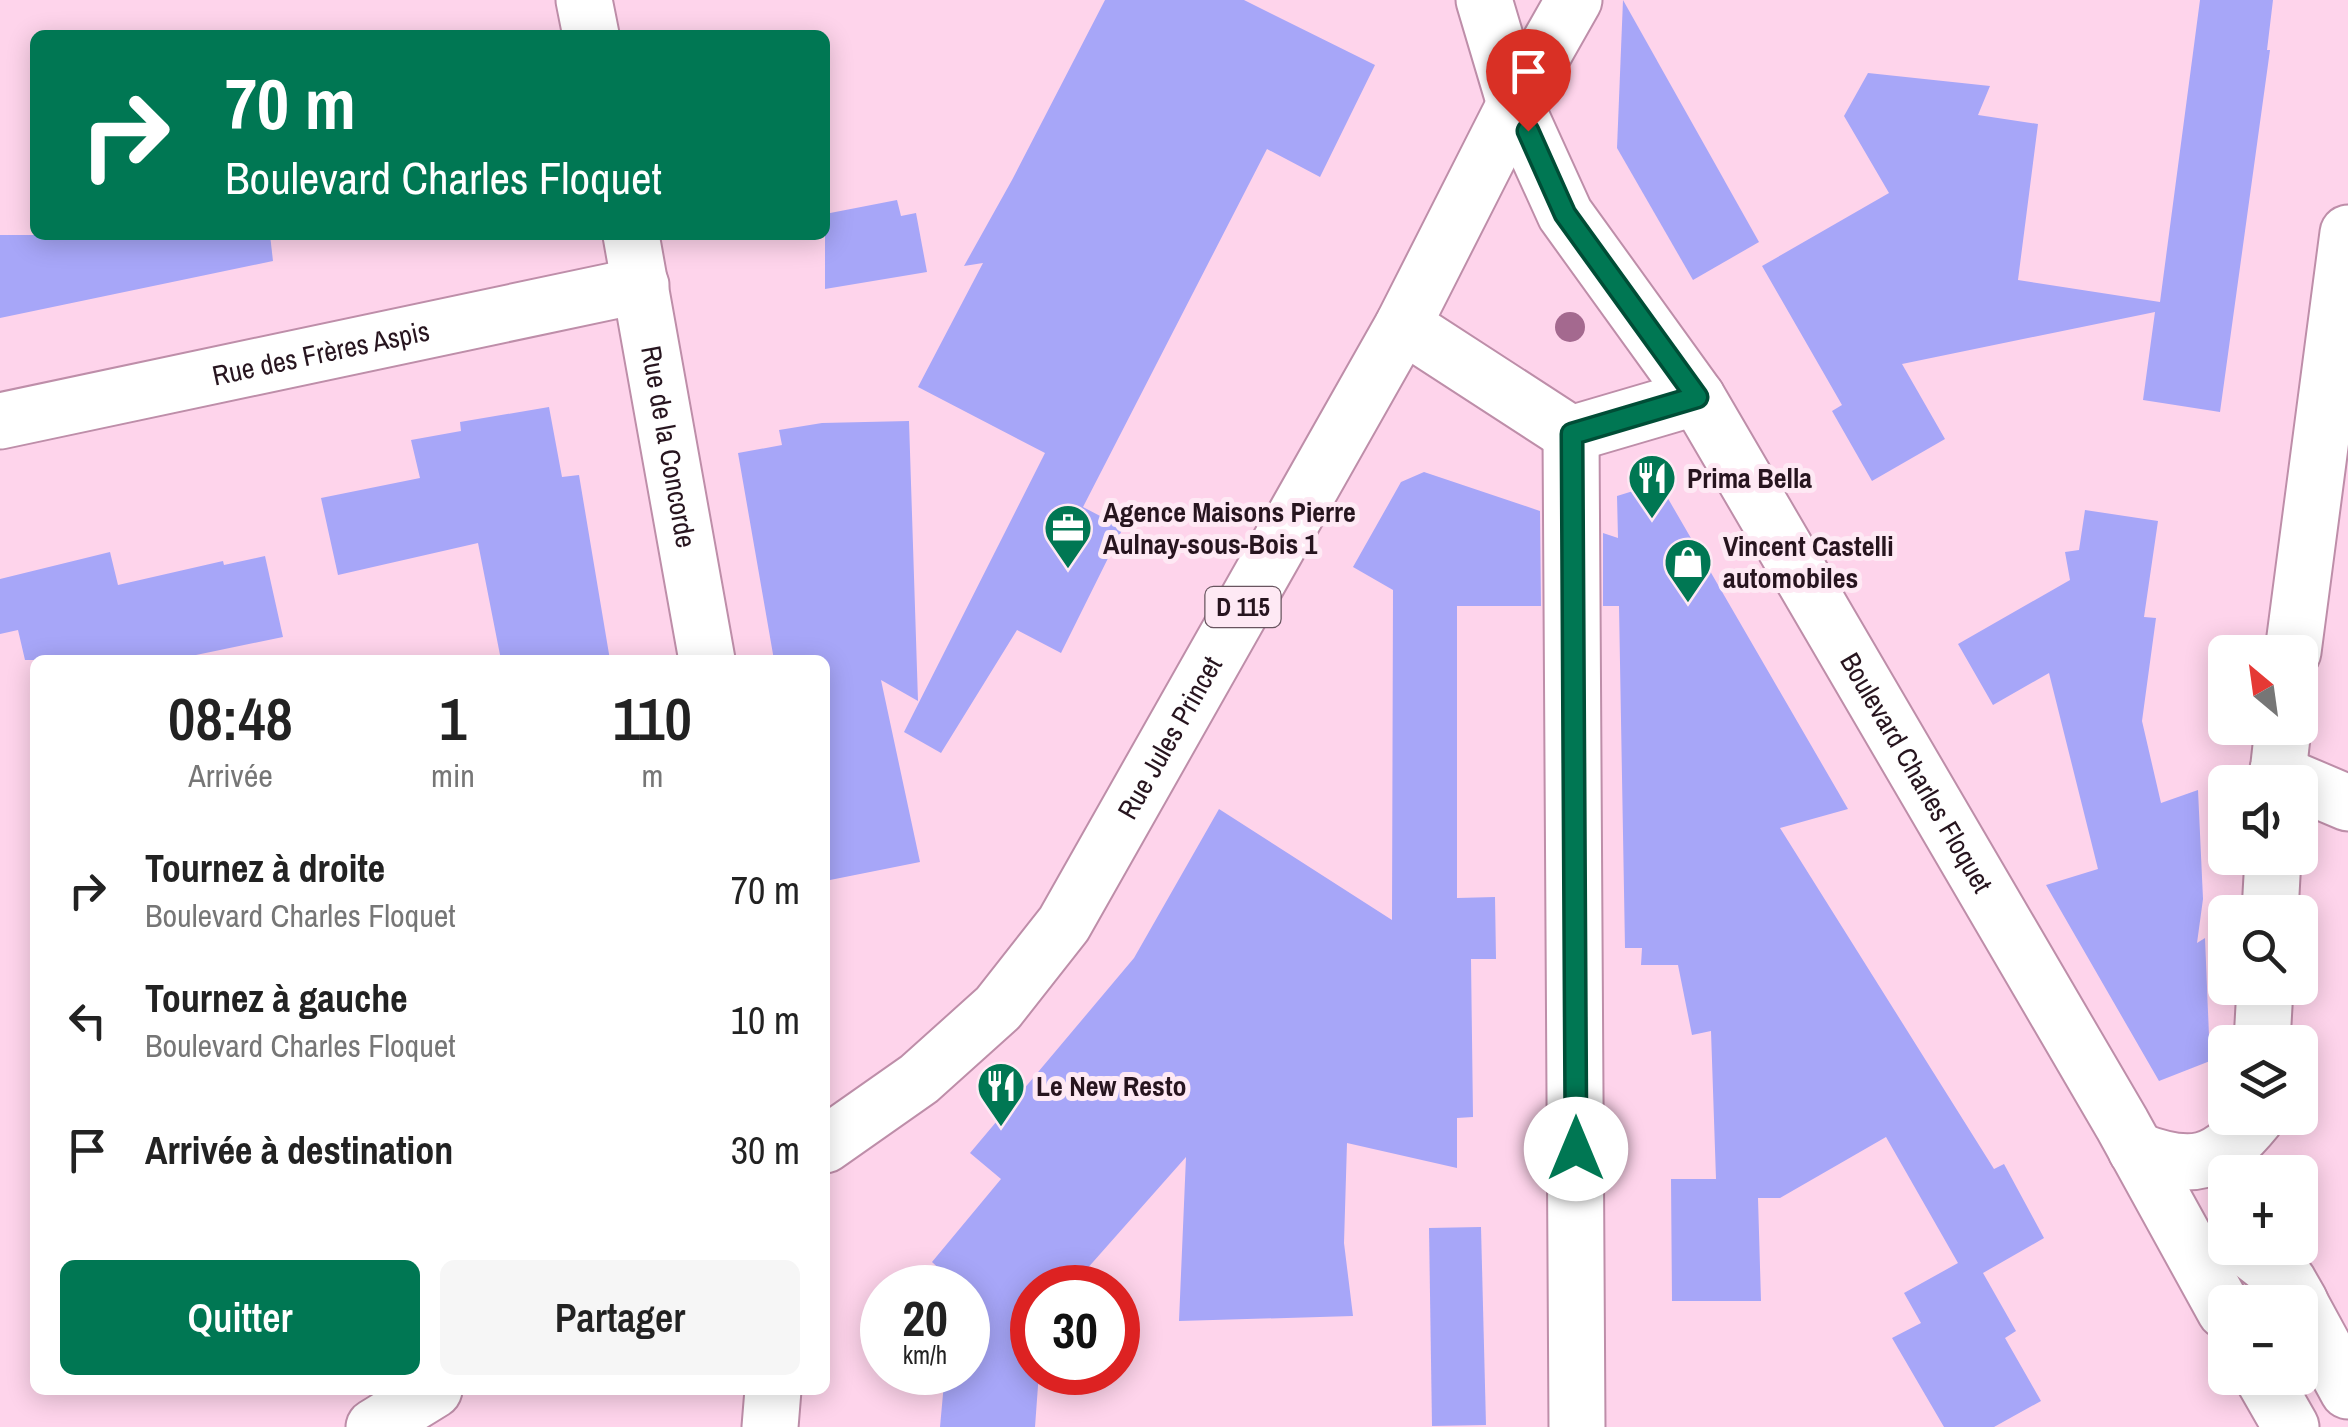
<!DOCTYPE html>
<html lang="fr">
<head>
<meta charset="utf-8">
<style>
  :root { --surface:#fff; --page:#f6f6f6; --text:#222; --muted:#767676; --accent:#007753 }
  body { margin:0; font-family:"Archivo Narrow",sans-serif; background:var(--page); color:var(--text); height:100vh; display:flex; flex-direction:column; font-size:38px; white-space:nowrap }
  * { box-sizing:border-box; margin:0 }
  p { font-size:32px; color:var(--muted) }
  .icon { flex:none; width:55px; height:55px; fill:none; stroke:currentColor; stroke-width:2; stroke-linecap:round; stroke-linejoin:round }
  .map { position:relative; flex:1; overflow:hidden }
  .details { position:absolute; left:30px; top:655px; width:800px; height:740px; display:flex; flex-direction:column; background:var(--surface); border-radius:15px; box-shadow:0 5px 25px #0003 }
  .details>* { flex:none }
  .hud { position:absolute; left:30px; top:30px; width:800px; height:210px; border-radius:15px; box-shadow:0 5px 25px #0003; background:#007753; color:#fff; overflow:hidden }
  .needle { width:65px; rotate:331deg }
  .buttons { position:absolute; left:2208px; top:635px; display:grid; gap:20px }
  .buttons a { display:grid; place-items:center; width:110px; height:110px; border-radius:15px; background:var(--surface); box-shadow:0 5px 25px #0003; font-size:50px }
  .speed { position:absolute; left:860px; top:1265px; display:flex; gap:20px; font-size:50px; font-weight:700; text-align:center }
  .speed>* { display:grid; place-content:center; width:130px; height:130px; border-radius:50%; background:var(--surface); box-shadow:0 5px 25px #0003; line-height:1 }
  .speed small { font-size:25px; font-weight:400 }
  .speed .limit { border:15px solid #d22; background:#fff; color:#111 }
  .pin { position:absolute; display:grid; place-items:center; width:85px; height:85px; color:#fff; margin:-102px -42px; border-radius:50% 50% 50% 0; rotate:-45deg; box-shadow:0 0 10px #0007 }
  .pin .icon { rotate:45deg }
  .me { position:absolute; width:110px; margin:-55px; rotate:0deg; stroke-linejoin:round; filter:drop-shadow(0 0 8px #0008) }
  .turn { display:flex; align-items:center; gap:35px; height:210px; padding:0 30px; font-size:45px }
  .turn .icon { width:130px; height:130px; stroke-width:2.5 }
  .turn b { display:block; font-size:70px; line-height:85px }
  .eta { display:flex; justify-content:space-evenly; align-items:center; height:170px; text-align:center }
  .eta b { font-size:60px; font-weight:600; line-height:70px }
  .cta { display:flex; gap:20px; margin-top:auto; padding:20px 30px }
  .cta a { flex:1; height:115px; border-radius:15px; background:var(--accent); color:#fff; font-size:40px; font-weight:600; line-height:115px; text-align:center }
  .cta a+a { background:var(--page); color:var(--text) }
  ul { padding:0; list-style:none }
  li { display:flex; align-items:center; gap:30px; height:130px; padding:0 30px }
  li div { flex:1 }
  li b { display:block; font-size:38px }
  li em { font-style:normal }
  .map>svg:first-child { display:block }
  .building { fill:#a7a6f8 }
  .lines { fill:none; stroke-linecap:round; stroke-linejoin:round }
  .minor-casing { stroke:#be8ea9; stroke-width:59 }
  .major-casing { stroke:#be8ea9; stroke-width:59 }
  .minor { stroke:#fff; stroke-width:55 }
  .major { stroke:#fff; stroke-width:55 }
  .tree { fill:#a4698f }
  .route-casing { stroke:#004d36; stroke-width:25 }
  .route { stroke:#007753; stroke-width:18 }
  .labels { text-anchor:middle; stroke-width:10; stroke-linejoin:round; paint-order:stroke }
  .shield { fill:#fee9f4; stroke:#68555f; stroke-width:2.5 }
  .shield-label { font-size:25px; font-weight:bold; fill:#27151f }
  .street-label { font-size:28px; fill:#27151f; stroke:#fee9f4 }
  .poi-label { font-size:28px; font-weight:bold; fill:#27151f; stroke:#fee9f4; text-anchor:start }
</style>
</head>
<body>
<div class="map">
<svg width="2348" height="1427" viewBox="0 0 2348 1427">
  <rect width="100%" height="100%" fill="#fed4eb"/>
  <g class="building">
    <path d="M1105 0H1244L1375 65 1320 177 1267 149 1083 507 1123 528 1061 653 1017 630 941 753 904 732 1045 453 918 387 983 263 964 266 1012 180Z"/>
    <path d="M1623 0 1759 242 1693 280 1617 148Z"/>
    <path d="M2200 0H2273L2267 50H2270L2220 412 2143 400 2155 312 1902 364 1945 439 1872 481 1832 411 1842 405 1762 266 1889 193 1844 116 1868 73 1990 86 1978 115 2038 124 2018 280 2160 302Z"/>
    <path d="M897 200 901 216 916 213 927 272 825 289V214Z"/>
    <path d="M0 235H270L273 261 0 318Z"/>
    <path d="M549 407 562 477 579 475 610 660H501L478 543 338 575 321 498 420 478 411 440 461 431 460 422Z"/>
    <path d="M909 421 918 701 881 680 920 862 825 881V660H774L738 453 782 445 779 430 822 423Z"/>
    <path d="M1424 472 1540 511 1541 606H1457V898L1495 897 1496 959H1471L1473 1117 1457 1118V1168L1347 1143 1344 1243 1353 1316 1179 1321 1186 1157 1070 1288H1032V1372H1039L1035 1427H940L945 1372H968V1288H960L932 1262 1001 1179 970 1153 1134 958 1219 809 1392 920 1393 590 1353 567 1401 482Z"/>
    <path d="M1659 483 1848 809 1780 828 1994 1169 2004 1164 2044 1238 1983 1273 2016 1331 2005 1338 2041 1401 1994 1427H1944L1892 1338 1921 1323 1904 1293 1958 1263 1886 1137 1780 1198H1758L1761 1301H1672L1671 1179H1716L1711 1031 1692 1035 1678 965H1641L1642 948H1625L1619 606H1603V533L1618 538 1617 496Z"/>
    <path d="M2085 510 2158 521 2144 617 2156 618 2142 721 2161 803 2198 790 2203 899 2197 943 2205 938 2210 1061 2159 1081 2046 885 2098 869 2049 673 1993 705 1958 644 2070 580 2065 552 2079 550Z"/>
    <path d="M110 552 118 585 223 561 224 565 265 556 283 637 172 660H25L18 630 0 634V579Z"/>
    <path d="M1481 1227 1486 1425 1432 1426 1429 1228Z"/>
  </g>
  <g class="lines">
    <g class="minor-casing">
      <g id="minor">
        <path d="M584 0 591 35"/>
        <path id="s1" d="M1484 0 1515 104 1565 214 1697 397 2122 1124 2225 1311"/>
        <path id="s2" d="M631 235 707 660"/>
        <path d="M1403 325 1571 434 1697 397"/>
        <path id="s3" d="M0 421 641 285"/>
        <path d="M1571 434 1577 1427"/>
        <path d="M2293 652 2348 233"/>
        <path d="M2277 773 2348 803"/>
        <path d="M2277 782 2283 728"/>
        <path d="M2270 912 2273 858"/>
        <path d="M2262 1042 2265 988"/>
        <path d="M2136 1150C2193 1172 2218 1165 2256 1118"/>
        <path d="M2246 1248 2288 1281 2300 1302"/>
        <path d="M2300 1303 2348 1391"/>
        <path d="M2263 1378 2291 1427"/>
        <path d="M770 1427 773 1390"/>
      </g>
    </g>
    <g class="major-casing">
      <g id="major">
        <path id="s4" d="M825 1145 919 1079 998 1008 1064 924 1403 325 1515 104 1574 0"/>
        <path d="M374 1427 434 1390"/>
      </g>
    </g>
    <use href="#minor" class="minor"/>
    <use href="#major" class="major"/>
  </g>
  <circle class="tree" cx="1570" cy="327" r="15"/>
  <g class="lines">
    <g class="route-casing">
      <path id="route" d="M1528 131 1565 214 1697 397 1572 434 1576 1149"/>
    </g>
    <use href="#route" class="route"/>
  </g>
  <defs>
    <g id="restaurant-pin" transform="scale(2.5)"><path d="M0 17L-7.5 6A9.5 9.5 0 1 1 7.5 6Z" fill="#007753" stroke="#fee9f4"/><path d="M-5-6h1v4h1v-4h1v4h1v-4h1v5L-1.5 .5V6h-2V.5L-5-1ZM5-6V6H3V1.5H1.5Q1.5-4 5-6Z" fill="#fff"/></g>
    <g id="office-pin" transform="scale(2.5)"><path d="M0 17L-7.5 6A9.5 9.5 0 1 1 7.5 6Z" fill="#007753" stroke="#fee9f4"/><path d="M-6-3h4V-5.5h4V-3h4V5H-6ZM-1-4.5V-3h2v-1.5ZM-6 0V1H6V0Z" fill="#fff"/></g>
    <g id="shop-pin" transform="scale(2.5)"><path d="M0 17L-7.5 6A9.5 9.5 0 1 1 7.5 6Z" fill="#007753" stroke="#fee9f4"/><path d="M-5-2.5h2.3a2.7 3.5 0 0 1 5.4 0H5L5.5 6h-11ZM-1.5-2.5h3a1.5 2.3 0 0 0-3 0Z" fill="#fff"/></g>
  </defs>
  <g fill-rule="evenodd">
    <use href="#restaurant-pin" x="1652" y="478"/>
    <use href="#office-pin" x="1068" y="528"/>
    <use href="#shop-pin" x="1688" y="562"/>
    <use href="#restaurant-pin" x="1001" y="1086"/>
  </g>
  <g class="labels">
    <rect class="shield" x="1205.5" y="587" width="75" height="40" rx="8"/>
    <g class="shield-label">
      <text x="1243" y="616">D 115</text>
    </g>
    <g class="street-label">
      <text dy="10" stroke="none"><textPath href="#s3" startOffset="328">Rue des Frères Aspis</textPath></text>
      <text dy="10" stroke="none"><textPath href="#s2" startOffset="215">Rue de la Concorde</textPath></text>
      <text dy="10" stroke="none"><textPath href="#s4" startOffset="542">Rue Jules Princet</textPath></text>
      <text dy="10" stroke="none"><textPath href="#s1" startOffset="890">Boulevard Charles Floquet</textPath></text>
    </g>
    <g class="poi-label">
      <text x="1687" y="488">Prima Bella</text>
      <text x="1103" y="522">Agence Maisons Pierre<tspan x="1103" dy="32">Aulnay-sous-Bois 1</tspan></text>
      <text x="1723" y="556">Vincent Castelli<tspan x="1723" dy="32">automobiles</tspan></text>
      <text x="1036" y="1096">Le New Resto</text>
    </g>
  </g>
</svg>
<div class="buttons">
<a><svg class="needle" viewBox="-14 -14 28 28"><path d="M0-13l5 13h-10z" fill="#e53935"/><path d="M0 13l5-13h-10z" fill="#767676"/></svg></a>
<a><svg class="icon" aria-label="sound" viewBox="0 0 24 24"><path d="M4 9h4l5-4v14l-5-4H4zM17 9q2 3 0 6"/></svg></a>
<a><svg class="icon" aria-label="search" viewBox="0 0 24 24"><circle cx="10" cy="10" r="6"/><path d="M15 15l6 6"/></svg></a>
<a><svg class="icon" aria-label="layers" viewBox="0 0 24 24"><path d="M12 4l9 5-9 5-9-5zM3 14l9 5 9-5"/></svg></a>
<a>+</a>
<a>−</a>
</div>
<div class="speed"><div>20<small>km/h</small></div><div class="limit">30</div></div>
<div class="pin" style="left:1528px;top:131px;background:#d93025"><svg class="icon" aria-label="arrive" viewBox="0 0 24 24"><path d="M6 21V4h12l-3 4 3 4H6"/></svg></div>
<svg class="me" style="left:1576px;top:1149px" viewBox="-20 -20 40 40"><circle r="19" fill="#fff"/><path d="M0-13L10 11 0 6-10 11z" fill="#007753"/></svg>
<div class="hud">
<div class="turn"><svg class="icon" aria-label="right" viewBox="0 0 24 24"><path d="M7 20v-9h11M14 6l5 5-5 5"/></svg><div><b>70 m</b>Boulevard Charles Floquet</div></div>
</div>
<section class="details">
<div class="eta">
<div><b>08:48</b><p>Arrivée</p></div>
<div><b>1</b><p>min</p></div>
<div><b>110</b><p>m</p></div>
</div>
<ul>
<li><svg class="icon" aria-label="right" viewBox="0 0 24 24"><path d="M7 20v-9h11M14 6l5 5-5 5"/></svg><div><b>Tournez à droite</b><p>Boulevard Charles Floquet</p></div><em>70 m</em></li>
<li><svg class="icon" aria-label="left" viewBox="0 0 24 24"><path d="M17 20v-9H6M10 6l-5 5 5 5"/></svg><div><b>Tournez à gauche</b><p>Boulevard Charles Floquet</p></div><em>10 m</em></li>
<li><svg class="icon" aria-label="arrive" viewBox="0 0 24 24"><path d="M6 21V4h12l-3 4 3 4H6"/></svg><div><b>Arrivée à destination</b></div><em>30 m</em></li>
</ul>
<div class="cta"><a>Quitter</a><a>Partager</a></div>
</section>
</div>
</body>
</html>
